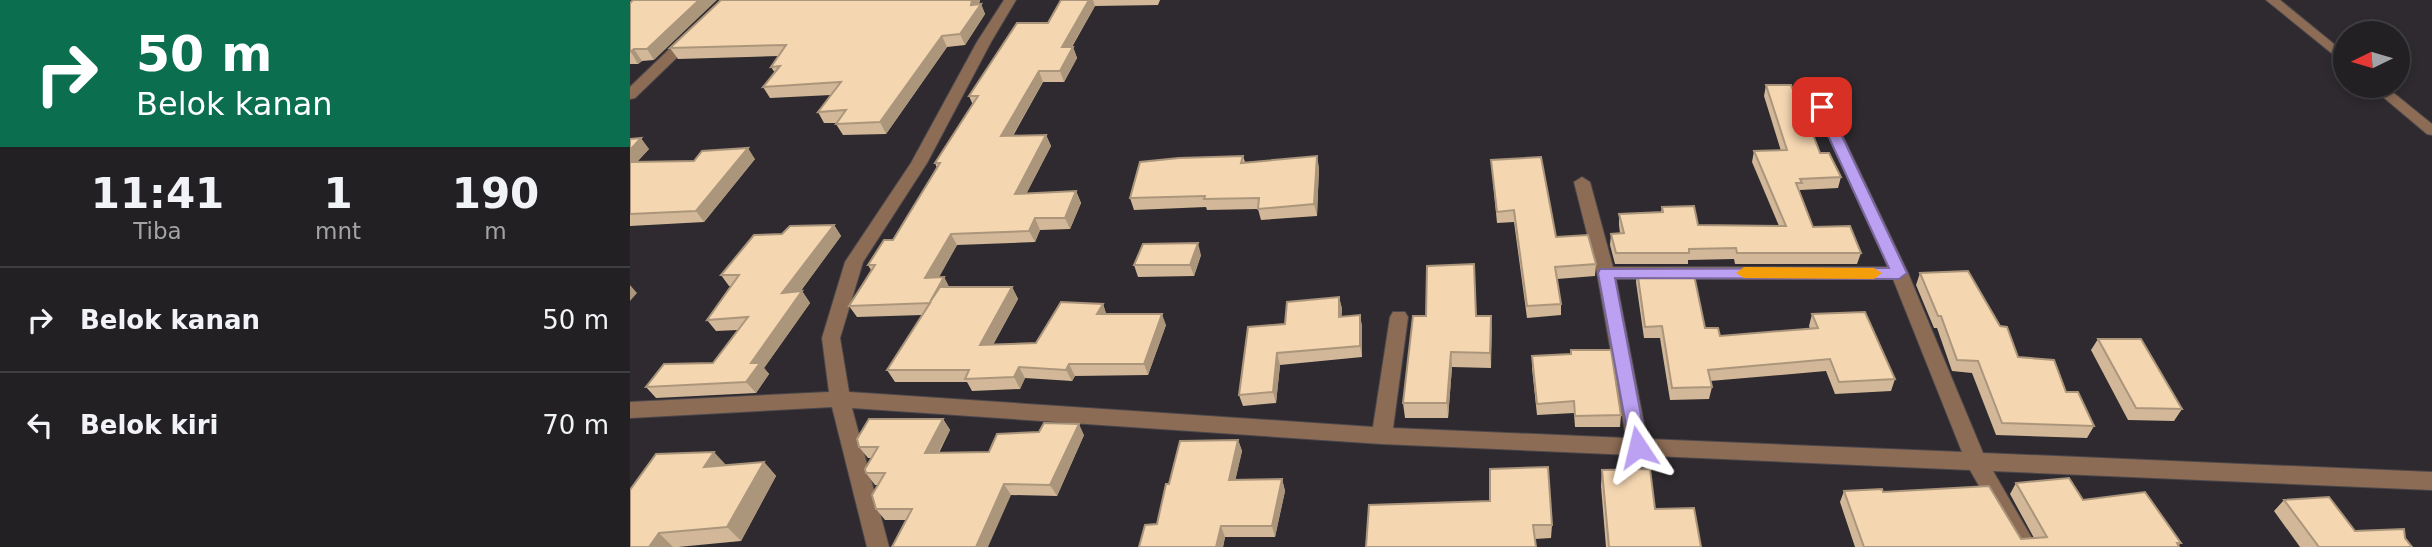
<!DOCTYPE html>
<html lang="id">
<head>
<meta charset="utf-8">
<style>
  :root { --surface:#222023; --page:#2a282b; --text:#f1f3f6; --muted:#a2a3a6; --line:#3f3e41 }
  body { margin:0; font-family:"DejaVu Sans",sans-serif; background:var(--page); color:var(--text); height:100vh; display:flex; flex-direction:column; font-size:26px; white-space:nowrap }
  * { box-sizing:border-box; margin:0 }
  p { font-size:23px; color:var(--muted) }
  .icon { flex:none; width:38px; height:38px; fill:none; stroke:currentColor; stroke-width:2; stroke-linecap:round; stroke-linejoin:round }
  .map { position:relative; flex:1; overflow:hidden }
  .details { display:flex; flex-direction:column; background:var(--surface); width:630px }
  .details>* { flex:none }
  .top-card { background:#0b6e4f; color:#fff; overflow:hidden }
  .needle { width:46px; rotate:265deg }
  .fabs { position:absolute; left:1703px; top:21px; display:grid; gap:14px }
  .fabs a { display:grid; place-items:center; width:77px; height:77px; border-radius:50%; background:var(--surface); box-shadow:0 4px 10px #0003,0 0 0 2px var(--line); font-size:35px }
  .pin { position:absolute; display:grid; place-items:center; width:60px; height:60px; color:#fff; margin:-30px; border-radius:14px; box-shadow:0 4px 10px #0006 }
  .me { position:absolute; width:77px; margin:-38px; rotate:350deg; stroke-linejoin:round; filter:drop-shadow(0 0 5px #0008) }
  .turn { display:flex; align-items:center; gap:24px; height:147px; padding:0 21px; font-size:32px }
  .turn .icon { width:91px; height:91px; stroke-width:2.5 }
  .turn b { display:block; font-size:49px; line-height:60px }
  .eta { display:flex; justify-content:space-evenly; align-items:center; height:119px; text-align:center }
  .eta b { font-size:42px; font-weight:800; line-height:49px }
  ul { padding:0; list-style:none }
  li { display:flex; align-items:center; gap:21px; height:105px; padding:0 21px; border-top:2px solid var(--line) }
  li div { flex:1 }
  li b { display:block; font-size:26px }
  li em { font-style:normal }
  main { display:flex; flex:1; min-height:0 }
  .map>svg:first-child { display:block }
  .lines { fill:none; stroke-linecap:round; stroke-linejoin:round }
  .minor-casing { stroke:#4c484c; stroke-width:2 }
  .minor { fill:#8d6c55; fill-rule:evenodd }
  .wall { fill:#d2b898 }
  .shaded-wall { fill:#ab967c }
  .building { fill:#f4d6b1; stroke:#ab967c; stroke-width:2 }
  .route { fill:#bca0f2; stroke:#7a689d; stroke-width:2 }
  .slow { fill:#f59e0b }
</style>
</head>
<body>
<main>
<section class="details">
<div class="top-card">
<div class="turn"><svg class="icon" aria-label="right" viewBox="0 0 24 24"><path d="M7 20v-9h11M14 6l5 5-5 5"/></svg><div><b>50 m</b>Belok kanan</div></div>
</div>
<div class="eta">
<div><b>11:41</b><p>Tiba</p></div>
<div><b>1</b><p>mnt</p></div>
<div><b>190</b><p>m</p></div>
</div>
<ul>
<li><svg class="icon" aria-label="right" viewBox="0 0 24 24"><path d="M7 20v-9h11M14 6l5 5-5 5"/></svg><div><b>Belok kanan</b></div><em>50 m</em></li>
<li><svg class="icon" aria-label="left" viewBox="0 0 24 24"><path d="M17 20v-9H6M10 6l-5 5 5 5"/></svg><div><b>Belok kiri</b></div><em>70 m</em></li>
</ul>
</section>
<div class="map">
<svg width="1802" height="547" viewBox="0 0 1802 547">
  <rect width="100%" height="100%" fill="#2e2a2f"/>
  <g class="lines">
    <g class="minor-casing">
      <g id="minor">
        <path d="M374 0H386L361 42 297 163 233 262 210 338 219 392 743 427 760 317 763 312H775L778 317 763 428 996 438 967 273 944 182 952 177 960 182 983 267H1258L1185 107 1192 103 1199 107 1278 273 1353 453 1802 472V490L1363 471 1407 547H1384L1340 470 752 444 222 408 259 547H237L202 407 0 418V402L199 392 192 338 215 262 281 163 347 42ZM986 279H1263L1332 452 1017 439Z"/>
        <path d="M1636 0H1650L1715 53V64Z"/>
        <path d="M60 33 67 37 65 40 5 98 0 99V87L55 34Z"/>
        <path d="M1740 86H1755L1802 124V135L1797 134Z"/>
      </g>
    </g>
    <use href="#minor" class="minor"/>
  </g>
  <g class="wall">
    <path d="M91 0H350L349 4H351L355 14 335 45 317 47 256 134 213 135 206 124 207 123H194L188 112 201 95 140 98 133 87 145 73 141 67 148 56 48 59 40 48Z"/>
    <path d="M431 0H530L528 5 465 6 442 47H443L447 58 434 82H413L383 136 416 135 421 146 396 194 446 191 451 203 440 229 410 230 405 242 327 245 308 278 314 277 319 287H382L388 299 363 345 406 343 473 304 476 314 536 325 518 375 445 376 442 381 395 378 390 389 342 391 337 382H265L257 370 292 315 227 317 219 306 241 270 238 265 263 240 307 168 305 163 343 105 339 96 418 23Z"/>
    <path d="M0 3 24 60 12 61 8 64H0Z"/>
    <path d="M1136 85 1169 106 1190 153 1211 177 1208 188 1170 190 1169 192 1183 227 1231 253 1227 264H1105L1104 259 1058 260V264H985L980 245 981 234 990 233 989 225V214L1031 212 1032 207 1068 225 1149 226 1122 162 1124 151H1151L1134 96Z"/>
    <path d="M0 139 19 149 7 162 125 159 74 222 0 226Z"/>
    <path d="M613 156 615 162 689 167 687 216 631 220 628 209 577 210 576 207 504 210 500 198Z"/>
    <path d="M861 160 926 237 966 264 965 276 927 279 931 304V315L897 318 884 222 867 223Z"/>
    <path d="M204 225 211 236 170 292 172 291 180 303 134 368 139 374 126 393 26 398 16 387 83 363 108 330 86 331 77 320 101 286H99L91 275 152 234Z"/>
    <path d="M571 255 564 276 508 277 504 265Z"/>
    <path d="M1007 270 1075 328 1090 336 1180 329 1179 326 1182 314 1265 379 1261 391 1205 394 1196 371 1080 381 1082 387 1079 399 1040 400 1030 338H1014L1006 282Z"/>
    <path d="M1290 273 1388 357 1436 392 1464 426 1457 438 1366 435 1342 373 1322 371 1307 328H1304L1286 285Z"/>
    <path d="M709 297 712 309 711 317 730 315 732 327V357L650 365 646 403 613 406 609 395 655 324Z"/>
    <path d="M846 316H861V368L822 367 818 418H775L773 403Z"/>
    <path d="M1468 339 1552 409 1544 421 1498 420 1461 350Z"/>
    <path d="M902 356 991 415 990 427H945L944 413 907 415 902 368Z"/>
    <path d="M313 419 320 430 309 453 359 452 454 435 427 496 381 495 276 520H255L246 509 248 485H245L236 473 241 458H238L229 447Z"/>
    <path d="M608 440 612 451 605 480 652 479 655 491 645 537H595L593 547H509L527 524 539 484Z"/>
    <path d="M134 462 146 476 111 541 48 547H0L96 465Z"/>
    <path d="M972 470 1025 509 1071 547H976L971 486Z"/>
    <path d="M1386 483 1453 500 1551 543 1548 546 1549 547H1225L1210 502 1214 491 1253 492 1391 539 1404 538 1380 494Z"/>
    <path d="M1654 500 1725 531 1782 547H1670L1644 511Z"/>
    <path d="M739 505 922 525 921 538 905 539Z"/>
  </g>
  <g class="shaded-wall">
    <path d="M69 0H87L24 60 17 49Z"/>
    <path d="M342 0H350L348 8 351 4 355 14 335 45 330 34Z"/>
    <path d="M459 0H463L465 6 435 58 432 47Z"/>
    <path d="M312 36 317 47 256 134 250 122Z"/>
    <path d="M443 47 447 58 434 82 430 71Z"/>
    <path d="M4 49 12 61 8 64 1 52Z"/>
    <path d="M409 71 413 82 376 147 371 136Z"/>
    <path d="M416 135 421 146 390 206 385 194Z"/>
    <path d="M11 138 19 149 0 169V150Z"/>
    <path d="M118 148 125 159 74 222 66 211Z"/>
    <path d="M687 156 689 167 687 216 684 204Z"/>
    <path d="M446 191 451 203 440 229 435 218Z"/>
    <path d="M405 218 410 230 405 242 399 231Z"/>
    <path d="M204 225 211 236 161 304 152 293Z"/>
    <path d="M321 234 327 245 302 290 295 278Z"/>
    <path d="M568 243 571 255 564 276 560 265Z"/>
    <path d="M314 277 320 289 300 302Z"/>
    <path d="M0 285 7 293 0 301Z"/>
    <path d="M382 287 388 299 356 357 350 345Z"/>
    <path d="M172 291 180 303 134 368 139 374 126 393 116 382 121 363Z"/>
    <path d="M709 297 712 309 711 329 709 317Z"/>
    <path d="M473 304 477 316 467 314Z"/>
    <path d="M532 314 536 325 518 375 514 364Z"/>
    <path d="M730 315 732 327V357L730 346Z"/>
    <path d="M861 316 862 331 861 368 860 353Z"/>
    <path d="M821 352 822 367 818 418 817 403Z"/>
    <path d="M647 353 650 365 646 403 643 392Z"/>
    <path d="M439 364 445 376 442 381 436 370Z"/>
    <path d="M389 367 395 378 390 389 384 377Z"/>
    <path d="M313 419 320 430 302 464 295 453Z"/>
    <path d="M449 424 454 435 427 496 420 485Z"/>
    <path d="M608 440 612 451 603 491 599 480Z"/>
    <path d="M84 452 97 466 74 467Z"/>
    <path d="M134 462 146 476 111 541 97 527Z"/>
    <path d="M652 479 655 491 645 537 642 526Z"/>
    <path d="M374 484 381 495 358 547H346Z"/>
    <path d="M591 526 595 537 593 547H586Z"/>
    <path d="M29 533 43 547H19Z"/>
  </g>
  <g class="building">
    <path d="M3 0H69L17 49H4L0 52V3Z"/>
    <path d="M91 0H342L341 5 351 4 330 34 312 36 250 122 206 124 216 110 188 112 211 82 133 87 150 66 141 67 156 45 40 48Z"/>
    <path d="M431 0H459L432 47H443L430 71H409L371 136 416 135 385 194 446 191 435 218H405L399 231 321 234 295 278 314 277 300 302 310 287H382L350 345 406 343 431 302 473 304 467 314H532L514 364H439L436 370 389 367 384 377 335 379 339 370H257L300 303 219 306 245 265H238L254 240H263L310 163H305L348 96H339L387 23H418Z"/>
    <path d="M1136 85H1161L1169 106H1172L1190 153H1199L1211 177 1170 179 1172 183H1166L1183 227 1220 226 1231 253H1107L1106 248 1059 249V253H986L981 234 994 233 989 214 1033 212 1032 207 1064 206 1068 225 1156 226 1124 151 1157 150Z"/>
    <path d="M11 138 0 150V139Z"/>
    <path d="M118 148 66 211 0 214V162L64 161 72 151Z"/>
    <path d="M613 156 611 163 687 156 684 204 628 209 629 198 574 199 575 196 500 198 510 162 549 158Z"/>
    <path d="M911 157 926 237 958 235 966 264 925 267 931 304 897 306 884 210 867 212 861 160Z"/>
    <path d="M204 225 152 293 172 291 121 363H130L116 382 16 387 34 364 83 363 118 317 77 320 109 275H91L124 235 152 234 160 226Z"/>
    <path d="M568 243 560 265H504L513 244Z"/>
    <path d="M844 264 846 316H861L860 353 821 352 817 403H773L783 316H796L797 266Z"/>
    <path d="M1007 270H1063L1075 328H1088L1090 336 1188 328 1182 314 1235 312 1265 379 1209 382 1200 359 1078 370 1082 387 1042 388 1032 326 1015 327Z"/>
    <path d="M1338 271 1370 326 1377 327 1388 357 1424 360 1436 392H1448L1464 426 1372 423 1348 361 1327 360 1311 316H1308L1290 273Z"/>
    <path d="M709 297V317L730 315V346L647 353 643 392 609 395 618 327 655 324 657 302Z"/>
    <path d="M1468 339H1511L1552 409 1506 408Z"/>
    <path d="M941 350H981L991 415 945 416 944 401 907 404 902 356 941 354Z"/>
    <path d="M239 419H313L295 453 359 452 367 434 409 432 414 423 449 424 420 485 374 484 346 547H262L282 509H246L242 495 255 473H236L235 469 248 447H229L227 439Z"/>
    <path d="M608 440 599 480 652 479 642 526H591L586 547H509L515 525 527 524 536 484H539L550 441Z"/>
    <path d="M84 452 74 467 134 462 97 527 29 533 19 547H0V490L26 454Z"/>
    <path d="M918 467 922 525H903L906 547H736L739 505 860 501V469Z"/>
    <path d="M1020 469 1025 509 1064 508 1071 547H979L972 470Z"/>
    <path d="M1439 478 1453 500 1515 492 1551 543H1547L1549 547H1234L1214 491 1252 489 1253 492 1359 486 1391 539 1417 537 1386 483Z"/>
    <path d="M1699 497 1725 531 1774 529 1775 538 1782 547H1689L1654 500Z"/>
  </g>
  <path class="route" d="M1192 103 1198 107 1277 273 1269 279 985 278 1017 447 1014 452 1008 455 1001 452 968 273 970 269 1259 268 1185 107Z"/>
  <path class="slow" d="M1114 267 1244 268 1252 273 1244 279 1114 278 1106 273Z"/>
</svg>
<div class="fabs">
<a><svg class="needle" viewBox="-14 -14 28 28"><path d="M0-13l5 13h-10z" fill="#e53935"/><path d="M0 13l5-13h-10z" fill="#a2a3a6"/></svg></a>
</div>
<div class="pin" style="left:1192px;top:107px;background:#d93025"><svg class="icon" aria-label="arrive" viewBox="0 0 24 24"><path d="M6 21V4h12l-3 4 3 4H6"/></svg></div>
<svg class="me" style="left:1008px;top:447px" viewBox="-20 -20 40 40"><path d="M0-17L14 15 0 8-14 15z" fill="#bca0f2" stroke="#fff" stroke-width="4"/></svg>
</div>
</main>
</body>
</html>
